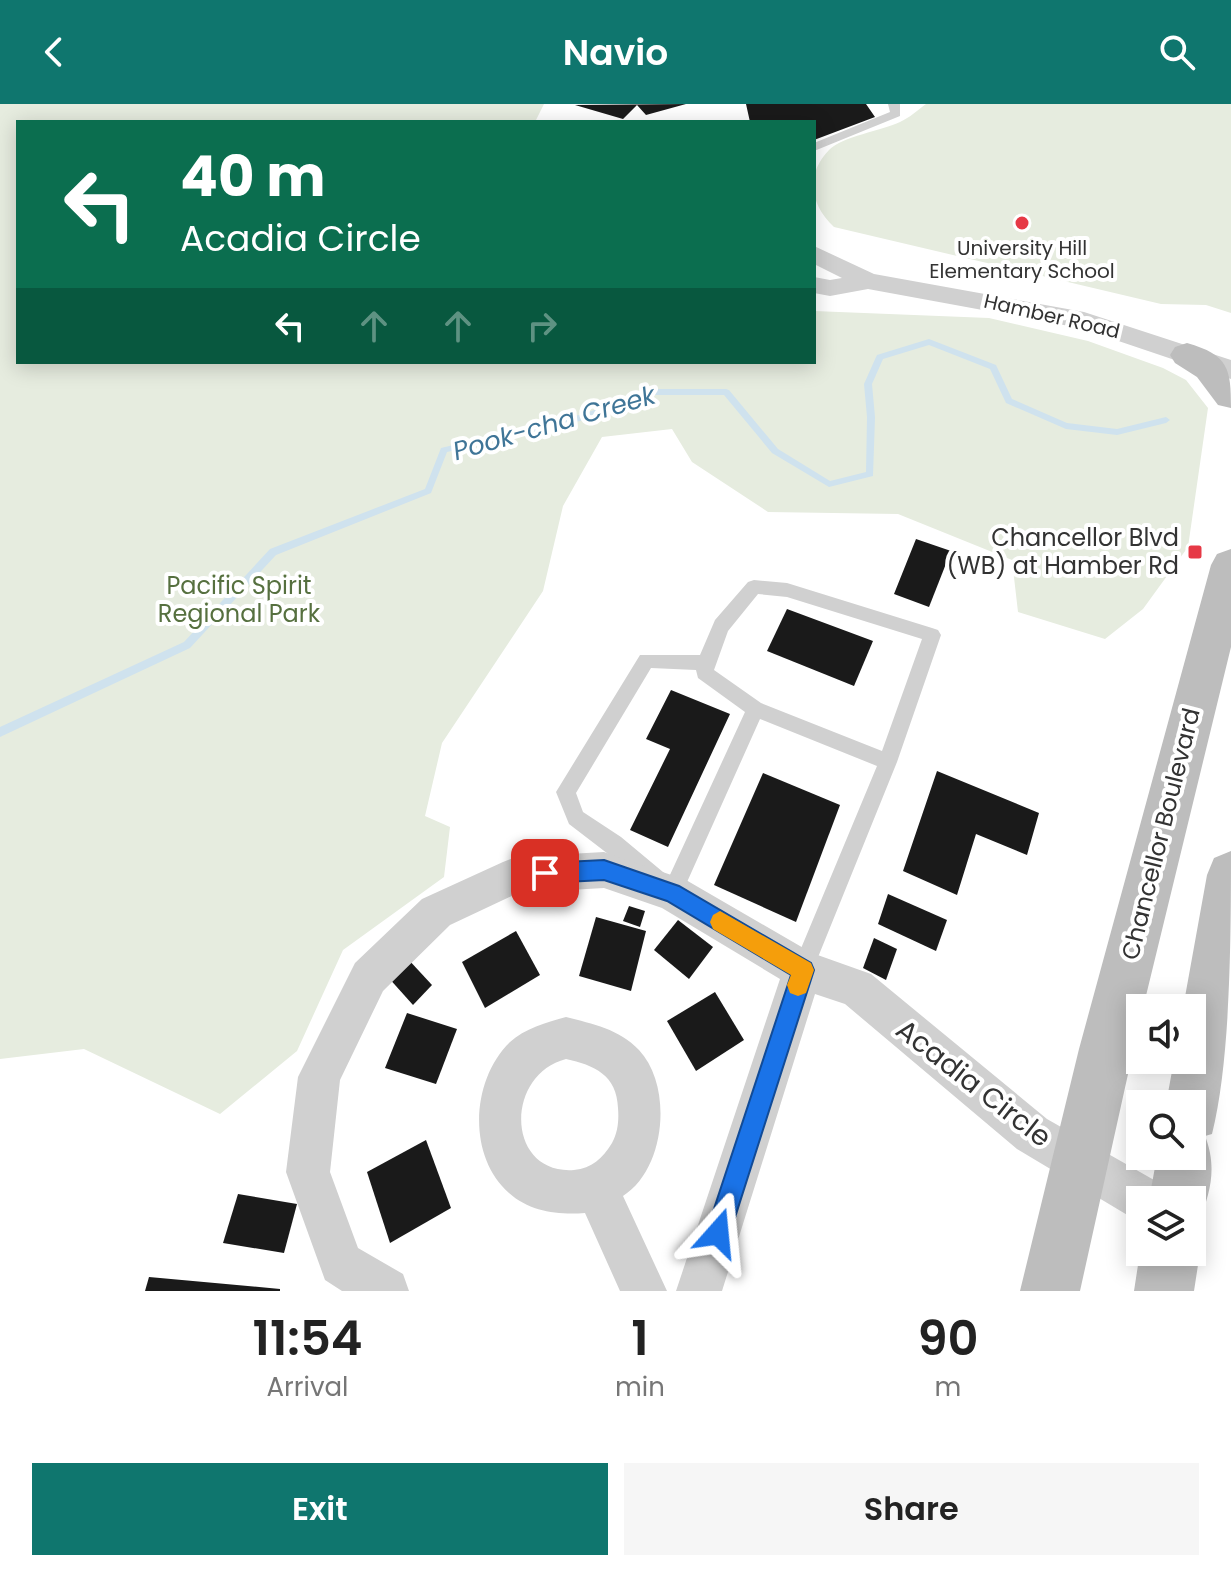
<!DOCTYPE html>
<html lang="en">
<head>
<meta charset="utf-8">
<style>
  :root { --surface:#fff; --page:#f6f6f6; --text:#222; --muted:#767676; --accent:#0f766e }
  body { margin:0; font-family:Poppins,sans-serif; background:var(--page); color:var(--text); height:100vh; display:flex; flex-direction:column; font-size:30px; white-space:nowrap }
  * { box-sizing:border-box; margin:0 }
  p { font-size:26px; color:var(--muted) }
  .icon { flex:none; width:44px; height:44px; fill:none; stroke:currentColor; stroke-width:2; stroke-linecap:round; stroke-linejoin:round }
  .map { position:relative; height:1187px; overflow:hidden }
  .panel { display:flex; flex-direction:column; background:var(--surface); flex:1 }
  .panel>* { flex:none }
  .top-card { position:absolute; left:16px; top:16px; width:800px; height:244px; border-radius:0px; box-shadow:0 4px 20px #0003; background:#0b6e4f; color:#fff; overflow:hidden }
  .fabs { position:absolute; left:1126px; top:890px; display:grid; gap:16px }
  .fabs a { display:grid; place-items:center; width:80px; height:80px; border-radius:0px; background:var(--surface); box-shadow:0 4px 20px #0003; font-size:40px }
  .pin { position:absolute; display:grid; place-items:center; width:68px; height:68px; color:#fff; margin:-34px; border-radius:16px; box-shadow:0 4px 12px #0006 }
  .me { position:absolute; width:88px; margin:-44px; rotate:18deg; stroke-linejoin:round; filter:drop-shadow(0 0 6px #0008) }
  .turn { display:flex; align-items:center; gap:28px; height:168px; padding:0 32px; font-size:36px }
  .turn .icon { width:104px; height:104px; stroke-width:2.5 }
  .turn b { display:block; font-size:56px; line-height:68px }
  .lanes { display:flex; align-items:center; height:76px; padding:0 32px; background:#0003; justify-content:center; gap:40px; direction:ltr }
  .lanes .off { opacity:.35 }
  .eta { display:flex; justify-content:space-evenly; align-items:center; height:136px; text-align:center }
  .eta b { font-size:48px; font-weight:600; line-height:56px }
  .primary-button { display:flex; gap:16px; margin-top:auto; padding:16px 32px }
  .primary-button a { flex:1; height:92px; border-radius:0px; background:var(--accent); color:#fff; font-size:32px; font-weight:600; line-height:92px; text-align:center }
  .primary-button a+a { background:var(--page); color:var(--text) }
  header { display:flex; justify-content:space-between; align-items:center; height:104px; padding:0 32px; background:var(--accent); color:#fff; font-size:36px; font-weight:600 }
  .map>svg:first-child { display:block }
  .green { fill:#e6ecdf }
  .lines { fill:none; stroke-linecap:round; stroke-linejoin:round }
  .stream { fill:#cfe2ee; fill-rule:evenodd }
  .building { fill:#1a1a1a }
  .service { fill:#d0d0d0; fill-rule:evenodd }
  .minor { fill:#d0d0d0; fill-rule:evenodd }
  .secondary { fill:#bdbdbd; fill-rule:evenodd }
  .route { fill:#1a73e8; stroke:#114b97; stroke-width:2 }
  .slow { fill:#f59e0b }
  .poi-dot { fill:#e63946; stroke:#fff; stroke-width:3 }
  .labels { text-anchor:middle; stroke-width:8; stroke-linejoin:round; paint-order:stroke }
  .far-poi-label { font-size:20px; fill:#333; stroke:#fff }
  .far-street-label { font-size:20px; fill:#333; stroke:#fff }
  .poi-label { font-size:24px; fill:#333; stroke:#fff; text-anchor:end }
  .park-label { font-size:24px; fill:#56703f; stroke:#fff }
  .street-label { font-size:24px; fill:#333; stroke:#fff }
  .water-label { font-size:26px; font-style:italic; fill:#3f7597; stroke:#fff }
  .near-street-label { font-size:28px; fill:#333; stroke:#fff }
</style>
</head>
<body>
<header><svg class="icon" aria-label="back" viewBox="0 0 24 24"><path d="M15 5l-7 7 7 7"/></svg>Navio<svg class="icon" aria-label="search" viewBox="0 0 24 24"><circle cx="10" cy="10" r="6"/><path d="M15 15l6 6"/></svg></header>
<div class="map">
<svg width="1231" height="1187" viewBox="0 0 1231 1187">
  <rect width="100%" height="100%" fill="#fff"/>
  <g class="green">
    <path d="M0 0H544L535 18H18V258H814V207L989 214 1088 237 1163 264 1186 276 1208 304 1188 443 1143 505 1105 535 1018 508 1012 456 898 410 768 408 692 358 672 325 602 333 563 402 543 487 442 639 425 712 450 723 444 773 343 846 297 947 220 1010 84 945 0 955Z"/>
    <path d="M926 0H1231V209L1206 201 1161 200 834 123C810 100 805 71 829 46 841 33 883 26 900 18 909 14 918 6 926 0Z"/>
  </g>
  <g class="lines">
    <path class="stream" d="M929 235 996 261 1012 295 1067 319 1117 325 1166 313 1170 316 1166 319 1117 331 1066 325 1006 299 990 265 929 241 883 255 872 280 875 313 873 372 829 383 772 349 724 291H655L584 316 447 348 431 389 276 451 190 544 0 633V623L184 538 270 445 425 385 441 344 583 310 654 285H726L729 286 778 345 830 377 866 368 867 313 864 280 876 253 877 251Z"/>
  </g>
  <g class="building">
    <path d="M686 0 646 11 637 1 623 15 575 1Z"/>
    <path d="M746 0H866L875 13 814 36V18H750Z"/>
    <path d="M916 435 951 447 929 503 894 490Z"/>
    <path d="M787 505 873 537 854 582 767 547Z"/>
    <path d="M671 586 730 610 668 743 630 726 670 645 646 635Z"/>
    <path d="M937 667 1039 709 1027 751 976 730 957 791 903 767Z"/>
    <path d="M763 669 840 701 796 818 714 781Z"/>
    <path d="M888 790 947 816 936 847 878 820Z"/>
    <path d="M629 802 645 807 640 823 623 817Z"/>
    <path d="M596 813 646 827 631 887 579 872Z"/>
    <path d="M678 816 713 843 689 875 654 846Z"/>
    <path d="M516 827 540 871 485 904 462 858Z"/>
    <path d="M874 834 897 845 886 876 863 864Z"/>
    <path d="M407 854 432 881 413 901 387 872Z"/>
    <path d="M715 888 744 936 696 967 667 917Z"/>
    <path d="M407 909 457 925 436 980 385 964Z"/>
    <path d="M426 1036 451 1104 390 1139 367 1068Z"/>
    <path d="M238 1090 297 1100 284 1149 223 1139Z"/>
    <path d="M149 1173 280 1185V1187H145Z"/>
  </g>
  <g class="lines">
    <g class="service">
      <path d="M888 0H900V12L814 47V39L890 8Z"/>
      <path d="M754 476 787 479 932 524 938 526 941 531 897 658 810 873 803 877 796 873 792 866 877 662 760 615 679 796 672 799 569 720 556 688 640 551H700L715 516 748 478ZM758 490 787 493 922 535 882 647 761 599 714 566 728 527ZM651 564 696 566 698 574 745 608 669 773 621 733 583 708 576 689Z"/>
    </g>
    <g class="minor">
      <path d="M814 142 874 170 1084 208 1231 256V275L1080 224 868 185 830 192 814 189V173L830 176 842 174 814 160Z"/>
      <path d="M604 748 686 776 812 849 871 870 1047 1015 1161 1080 1167 1096H1140V1116L1129 1112 1017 1045 845 900 815 890 722 1187H676L780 875 662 804 604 784 518 789 450 821 383 887 340 976 330 1068 358 1144 403 1170 409 1187H342L325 1176 286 1068 298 973 355 859 422 795 503 758 516 753Z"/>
      <path d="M566 913C593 920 619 925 639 946 673 982 666 1065 623 1092L667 1187H620L585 1109C559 1111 530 1108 509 1089 467 1052 471 976 510 938 524 925 547 918 566 913ZM566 955C594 961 617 971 618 1004 619 1016 618 1028 612 1039 602 1055 592 1064 574 1066 506 1071 504 971 566 955Z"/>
    </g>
    <g class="secondary">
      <path d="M1187 239C1229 251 1231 265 1231 304L1218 301 1197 273 1175 259 1170 251 1175 243Z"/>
      <path d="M1231 445V543L1143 904H1140V916L1080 1187H1020L1079 945 1211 461 1217 450Z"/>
      <path d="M1231 747C1231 829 1231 955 1212 1030L1205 1032C1217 1062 1211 1088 1199 1117L1192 1119V1096H1149L1157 1052H1192V1000H1166L1174 956H1192V904H1183L1207 771 1214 754Z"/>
      <path d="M1192 1129 1200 1148 1194 1187H1134L1140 1148H1192Z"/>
    </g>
  </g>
  <path class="route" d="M604 756 679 782 811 859 814 866 730 1129 726 1137 718 1141 709 1137 706 1129 791 871 667 797 604 776 545 779 538 776 535 769 538 762 545 759Z"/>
  <path class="slow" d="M720 807 811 859 814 866 806 889 798 892 790 889 787 881 791 871 713 825 710 818 713 811Z"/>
  <g class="poi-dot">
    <circle cx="1022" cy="119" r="8"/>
    <rect x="1187" y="440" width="16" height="16" rx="4"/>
  </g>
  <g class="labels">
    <g class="far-poi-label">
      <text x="1022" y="151">University Hill<tspan x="1022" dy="23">Elementary School</tspan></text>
    </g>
    <g class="far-street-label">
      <text transform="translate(1052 212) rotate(13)" y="7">Hamber Road</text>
    </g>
    <g class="poi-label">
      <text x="1179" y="442">Chancellor Blvd<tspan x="1179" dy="28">(WB) at Hamber Rd</tspan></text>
    </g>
    <g class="park-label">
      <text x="239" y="490">Pacific Spirit<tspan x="239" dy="28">Regional Park</tspan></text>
    </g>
    <g class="street-label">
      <text transform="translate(1161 730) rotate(-76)" y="8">Chancellor Boulevard</text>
    </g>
    <g class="water-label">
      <text transform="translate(554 319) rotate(-16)" y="9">Pook-cha Creek</text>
    </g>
    <g class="near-street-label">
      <text transform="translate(974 979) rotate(38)" y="10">Acadia Circle</text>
    </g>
  </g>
</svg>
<div class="fabs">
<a><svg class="icon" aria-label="sound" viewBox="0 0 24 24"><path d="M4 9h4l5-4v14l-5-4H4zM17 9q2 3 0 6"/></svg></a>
<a><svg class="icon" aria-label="search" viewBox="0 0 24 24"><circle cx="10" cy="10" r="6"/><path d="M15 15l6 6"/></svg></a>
<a><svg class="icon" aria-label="layers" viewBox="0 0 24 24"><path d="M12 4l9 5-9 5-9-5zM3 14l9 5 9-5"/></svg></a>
</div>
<div class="pin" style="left:545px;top:769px;background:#d93025"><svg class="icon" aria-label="arrive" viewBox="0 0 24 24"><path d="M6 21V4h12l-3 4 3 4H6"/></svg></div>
<svg class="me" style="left:718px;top:1129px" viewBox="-20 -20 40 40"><path d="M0-17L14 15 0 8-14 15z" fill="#1a73e8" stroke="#fff" stroke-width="4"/></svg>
<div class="top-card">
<div class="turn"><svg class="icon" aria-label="left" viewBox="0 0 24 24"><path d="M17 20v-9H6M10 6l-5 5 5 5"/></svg><div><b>40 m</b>Acadia Circle</div></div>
<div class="lanes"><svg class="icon" aria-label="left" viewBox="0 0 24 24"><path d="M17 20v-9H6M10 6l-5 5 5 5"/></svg><svg class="icon off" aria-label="ahead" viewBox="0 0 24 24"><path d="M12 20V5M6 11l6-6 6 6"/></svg><svg class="icon off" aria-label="ahead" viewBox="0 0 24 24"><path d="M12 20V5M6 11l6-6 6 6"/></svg><svg class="icon off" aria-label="right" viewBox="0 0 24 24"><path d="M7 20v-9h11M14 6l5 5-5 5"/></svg></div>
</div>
</div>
<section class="panel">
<div class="eta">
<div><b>11:54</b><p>Arrival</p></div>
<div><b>1</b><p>min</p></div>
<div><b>90</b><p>m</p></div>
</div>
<div class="primary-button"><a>Exit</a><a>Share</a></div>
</section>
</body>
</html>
